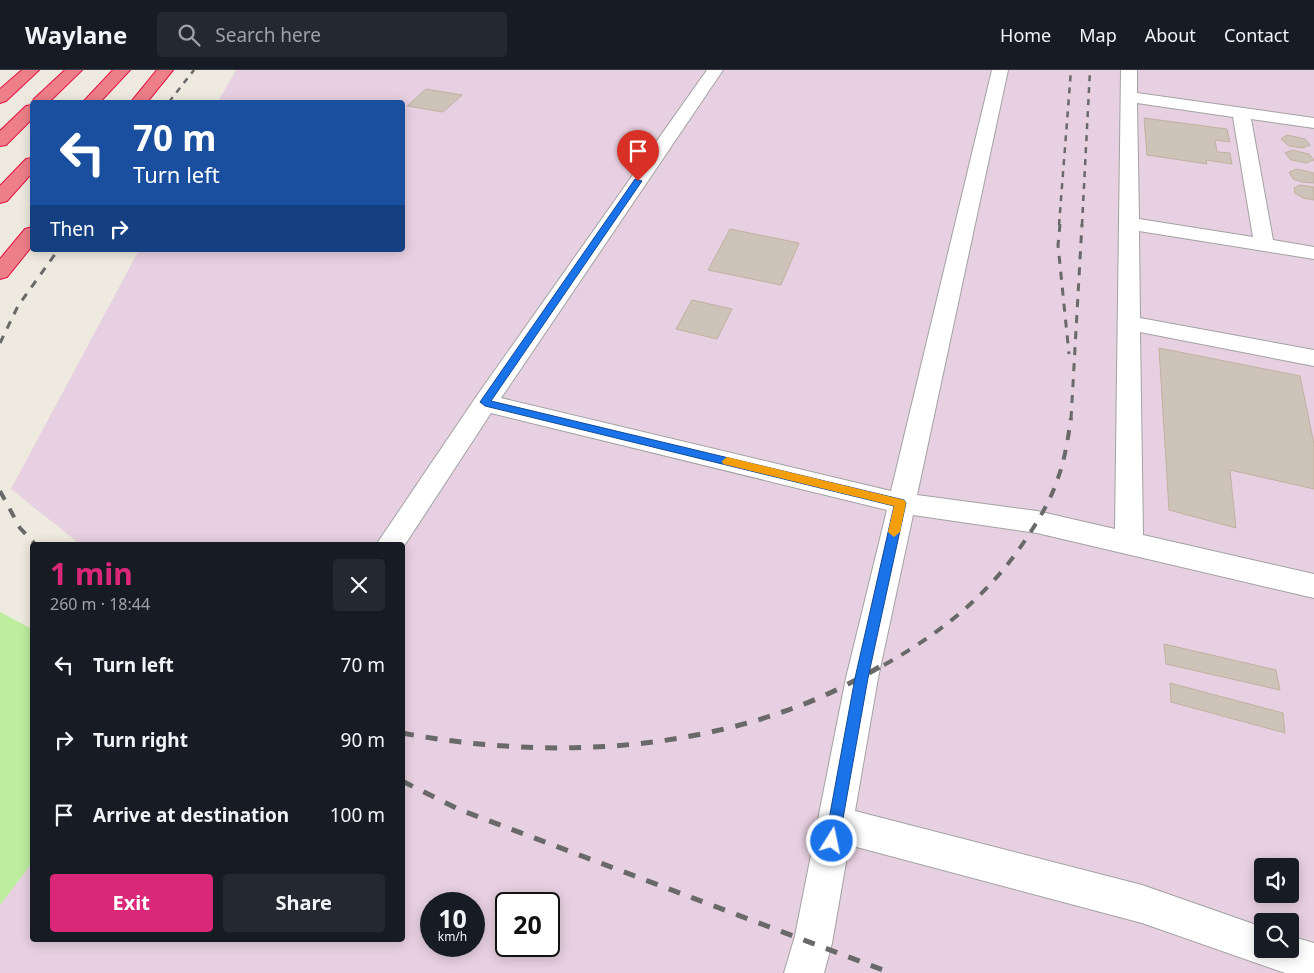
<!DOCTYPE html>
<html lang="en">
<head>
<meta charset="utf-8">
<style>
  :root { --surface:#171b24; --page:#242831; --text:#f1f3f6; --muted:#9ea1a6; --line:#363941; --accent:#db2777 }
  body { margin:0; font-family:"Noto Sans",sans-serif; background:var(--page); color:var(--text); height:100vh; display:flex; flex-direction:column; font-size:19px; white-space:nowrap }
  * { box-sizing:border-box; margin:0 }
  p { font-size:16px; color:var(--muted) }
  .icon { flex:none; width:28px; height:28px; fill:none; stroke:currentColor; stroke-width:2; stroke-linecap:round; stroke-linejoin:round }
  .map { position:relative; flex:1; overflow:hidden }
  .side { position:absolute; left:30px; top:472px; width:375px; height:400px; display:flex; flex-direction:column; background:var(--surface); border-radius:5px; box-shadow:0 2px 12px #0003 }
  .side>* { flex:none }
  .guide { position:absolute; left:30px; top:30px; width:375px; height:152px; border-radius:5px; box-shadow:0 2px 12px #0003; background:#1a4fa0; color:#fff; overflow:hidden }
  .controls { position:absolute; left:1254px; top:788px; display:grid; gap:10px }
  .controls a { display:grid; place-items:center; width:45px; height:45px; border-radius:5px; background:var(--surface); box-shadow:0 2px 12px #0003; font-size:25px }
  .speed { position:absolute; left:420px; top:822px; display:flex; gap:10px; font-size:25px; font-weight:700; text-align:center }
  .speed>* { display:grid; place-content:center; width:65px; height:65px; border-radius:50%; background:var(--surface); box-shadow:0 2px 12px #0003; line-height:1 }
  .speed small { font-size:12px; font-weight:400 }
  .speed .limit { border:2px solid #111; border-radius:8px; background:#fff; color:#111 }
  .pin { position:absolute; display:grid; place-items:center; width:42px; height:42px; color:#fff; margin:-51px -21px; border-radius:50% 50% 50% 0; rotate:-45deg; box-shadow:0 0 5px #0007 }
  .pin .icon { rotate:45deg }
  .me { position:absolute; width:55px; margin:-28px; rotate:10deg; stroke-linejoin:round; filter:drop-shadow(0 0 4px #0008) }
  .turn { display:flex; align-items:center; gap:18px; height:105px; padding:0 20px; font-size:22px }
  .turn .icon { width:65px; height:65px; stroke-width:2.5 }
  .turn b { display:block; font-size:35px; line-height:42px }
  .then { display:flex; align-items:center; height:48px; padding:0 20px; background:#0003; gap:10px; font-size:19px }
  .round { display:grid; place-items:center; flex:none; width:52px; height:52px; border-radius:5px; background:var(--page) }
  .head { display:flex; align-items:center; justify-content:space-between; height:85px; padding:0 20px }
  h1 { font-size:30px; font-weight:700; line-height:38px; color:var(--accent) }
  .primary-button { display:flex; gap:10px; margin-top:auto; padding:10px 20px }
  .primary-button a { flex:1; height:58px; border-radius:5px; background:var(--accent); color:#fff; font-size:20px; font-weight:700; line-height:58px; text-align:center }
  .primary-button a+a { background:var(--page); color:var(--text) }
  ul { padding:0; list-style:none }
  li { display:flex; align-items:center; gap:15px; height:75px; padding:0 20px }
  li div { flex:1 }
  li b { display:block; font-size:19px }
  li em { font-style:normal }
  header { display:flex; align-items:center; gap:30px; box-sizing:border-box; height:70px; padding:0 25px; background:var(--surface); border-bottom:1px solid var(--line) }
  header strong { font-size:24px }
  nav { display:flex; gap:28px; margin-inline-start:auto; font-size:18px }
  .search { width:350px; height:45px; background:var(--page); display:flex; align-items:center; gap:12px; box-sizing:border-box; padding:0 18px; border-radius:5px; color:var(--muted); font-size:19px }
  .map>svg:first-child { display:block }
  .industrial { fill:#e7d0e1; fill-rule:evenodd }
  .grass { fill:#bdee9e }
  .building { fill:#cec3b8; stroke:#c0b1a0 }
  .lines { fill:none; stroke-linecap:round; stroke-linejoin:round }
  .minor-casing { stroke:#a2a2a2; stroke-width:2 }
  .highway-casing { stroke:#e41446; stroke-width:2 }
  .minor { fill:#fff; fill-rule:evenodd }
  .highway { fill:#ee7e87; fill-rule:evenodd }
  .rail-far3 { stroke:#696969; stroke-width:2.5; stroke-dasharray:6 6; stroke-linecap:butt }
  .rail-far2 { stroke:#696969; stroke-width:3; stroke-dasharray:8 8; stroke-linecap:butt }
  .rail-far1 { stroke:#696969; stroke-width:4; stroke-dasharray:10 10; stroke-linecap:butt }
  .rail { stroke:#696969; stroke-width:5; stroke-dasharray:12 12; stroke-linecap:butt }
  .route { fill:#1a73e8; stroke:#114b97 }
  .slow { fill:#f59e0b }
</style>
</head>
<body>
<header>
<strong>Waylane</strong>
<div class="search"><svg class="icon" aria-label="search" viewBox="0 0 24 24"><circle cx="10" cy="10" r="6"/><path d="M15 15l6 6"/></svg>Search here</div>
<nav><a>Home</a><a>Map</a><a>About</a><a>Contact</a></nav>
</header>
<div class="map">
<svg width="1314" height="903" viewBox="0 0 1314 903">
  <rect width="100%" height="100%" fill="#eeeadf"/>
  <path class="industrial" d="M236 0H1314V903H0V835L32 793V870H402V475H81L11 419 139 180H402V32H218ZM1262 796H1290V824H1262ZM431 834H474V876H431ZM506 834H549V876H506ZM1262 851H1290V879H1262Z"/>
  <path class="grass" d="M0 542 32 559V793L0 835Z"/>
  <g class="building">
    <path d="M426 19 462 25 443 42 407 36Z"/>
    <path d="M1144 48 1227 59 1230 72 1215 70 1217 82 1230 83 1232 94 1206 90 1207 94 1147 85Z"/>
    <path d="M1287 65 1305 69 1310 75 1303 78 1289 76 1281 69Z"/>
    <path d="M1292 80 1309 84 1314 90 1306 93 1291 90 1285 83Z"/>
    <path d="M1297 99 1314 103V113L1302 112 1293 109 1289 102Z"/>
    <path d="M1300 115 1314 117V130L1303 128 1295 123 1294 118Z"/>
    <path d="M730 159 799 173 781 215 708 200Z"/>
    <path d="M692 230 732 239 717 269 676 259Z"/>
    <path d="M1159 278 1300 306 1314 374V419L1230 400 1236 458 1169 440Z"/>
    <path d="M1164 574 1276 600 1280 620 1166 594Z"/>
    <path d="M1170 613 1283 643 1285 663 1171 632Z"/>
  </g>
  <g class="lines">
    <g class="minor-casing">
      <path id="minor" d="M707 0H723L501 328 891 421 992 0H1008L917 425 1037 441 1115 459 1121 0H1137V23L1314 48V58L1251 49 1273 170 1314 177V189L1139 161 1140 248 1314 280V296L1140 262 1143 465 1314 504V528L1037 463 913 445 878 608 855 741 1142 815 1262 857V879H1290V866L1314 873V903H1285L1142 853 849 775 832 873 824 903H784L795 866 846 608 887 440 491 343 402 479V475H376L476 327ZM1137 33 1233 47 1253 167 1139 149Z"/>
    </g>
    <g class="highway-casing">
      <g id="highway">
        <path d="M22 0H39L6 31 0 33V19Z"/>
        <path d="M65 0H82L49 32 32 33 34 29Z"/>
        <path d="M113 0H130L100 32H83Z"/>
        <path d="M157 0H173L147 32H131Z"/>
        <path d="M32 35V49L6 75 0 76V61L26 36Z"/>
        <path d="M32 88V103L7 131 0 133V116L26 89Z"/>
        <path d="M32 157V176L7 207 0 209V189L25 159Z"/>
      </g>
    </g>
    <use href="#minor" class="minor"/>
    <use href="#highway" class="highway"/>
    <g class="rail-far3">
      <path d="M169 32 194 0"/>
      <path d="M1059 155 1071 0"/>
      <path d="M1082 155 1090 0"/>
    </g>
    <g class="rail-far2">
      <path d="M1060 154 1058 175 1069 284"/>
      <path d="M0 273 18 236 58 180"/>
      <path d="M1071 349 1082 154"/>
    </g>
    <g class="rail-far1">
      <path d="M0 421 20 458 36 475"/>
      <path d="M884 595C944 561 990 524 1028 466 1040 448 1051 429 1058 408 1065 389 1068 368 1071 348"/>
    </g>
    <g class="rail">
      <path d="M402 663C530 687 667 684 791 639 822 628 858 610 886 593"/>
      <path d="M402 711 458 739 891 903"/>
    </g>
  </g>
  <path class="route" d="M635 109 642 111 491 331 904 430 906 433 868 608 839 771 837 776 832 778 827 776 825 771 855 608 894 436 485 336 480 332Z"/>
  <path class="slow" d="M727 387 904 430 906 433 900 462 894 467 888 462 894 436 723 394 722 391Z"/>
</svg>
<div class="controls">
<a><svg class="icon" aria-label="sound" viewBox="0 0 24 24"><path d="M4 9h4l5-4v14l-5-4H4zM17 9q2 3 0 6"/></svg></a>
<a><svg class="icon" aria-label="search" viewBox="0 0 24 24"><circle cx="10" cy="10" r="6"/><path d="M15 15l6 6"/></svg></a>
</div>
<div class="speed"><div>10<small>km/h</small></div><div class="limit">20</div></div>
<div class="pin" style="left:638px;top:111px;background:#d93025"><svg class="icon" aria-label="arrive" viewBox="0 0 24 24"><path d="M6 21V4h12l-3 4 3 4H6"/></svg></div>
<svg class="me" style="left:832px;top:771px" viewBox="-20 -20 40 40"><circle r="17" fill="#1a73e8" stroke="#fff" stroke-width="3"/><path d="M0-11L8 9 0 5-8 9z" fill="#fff"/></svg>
<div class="guide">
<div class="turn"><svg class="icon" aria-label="left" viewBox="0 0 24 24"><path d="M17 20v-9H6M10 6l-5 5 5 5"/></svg><div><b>70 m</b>Turn left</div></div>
<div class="then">Then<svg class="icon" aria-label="right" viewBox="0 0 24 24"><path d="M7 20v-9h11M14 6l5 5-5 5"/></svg></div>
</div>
<section class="side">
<div class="head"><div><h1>1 min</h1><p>260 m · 18:44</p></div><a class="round"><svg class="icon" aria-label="close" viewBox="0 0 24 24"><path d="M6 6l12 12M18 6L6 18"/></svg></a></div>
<ul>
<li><svg class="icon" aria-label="left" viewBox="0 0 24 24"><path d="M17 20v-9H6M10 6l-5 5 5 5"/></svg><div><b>Turn left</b></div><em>70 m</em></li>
<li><svg class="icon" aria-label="right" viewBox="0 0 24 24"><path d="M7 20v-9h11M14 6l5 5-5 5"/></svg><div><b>Turn right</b></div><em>90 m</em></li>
<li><svg class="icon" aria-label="arrive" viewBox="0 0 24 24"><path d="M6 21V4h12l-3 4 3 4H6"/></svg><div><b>Arrive at destination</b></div><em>100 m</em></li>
</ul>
<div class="primary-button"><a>Exit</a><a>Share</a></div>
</section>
</div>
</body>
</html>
